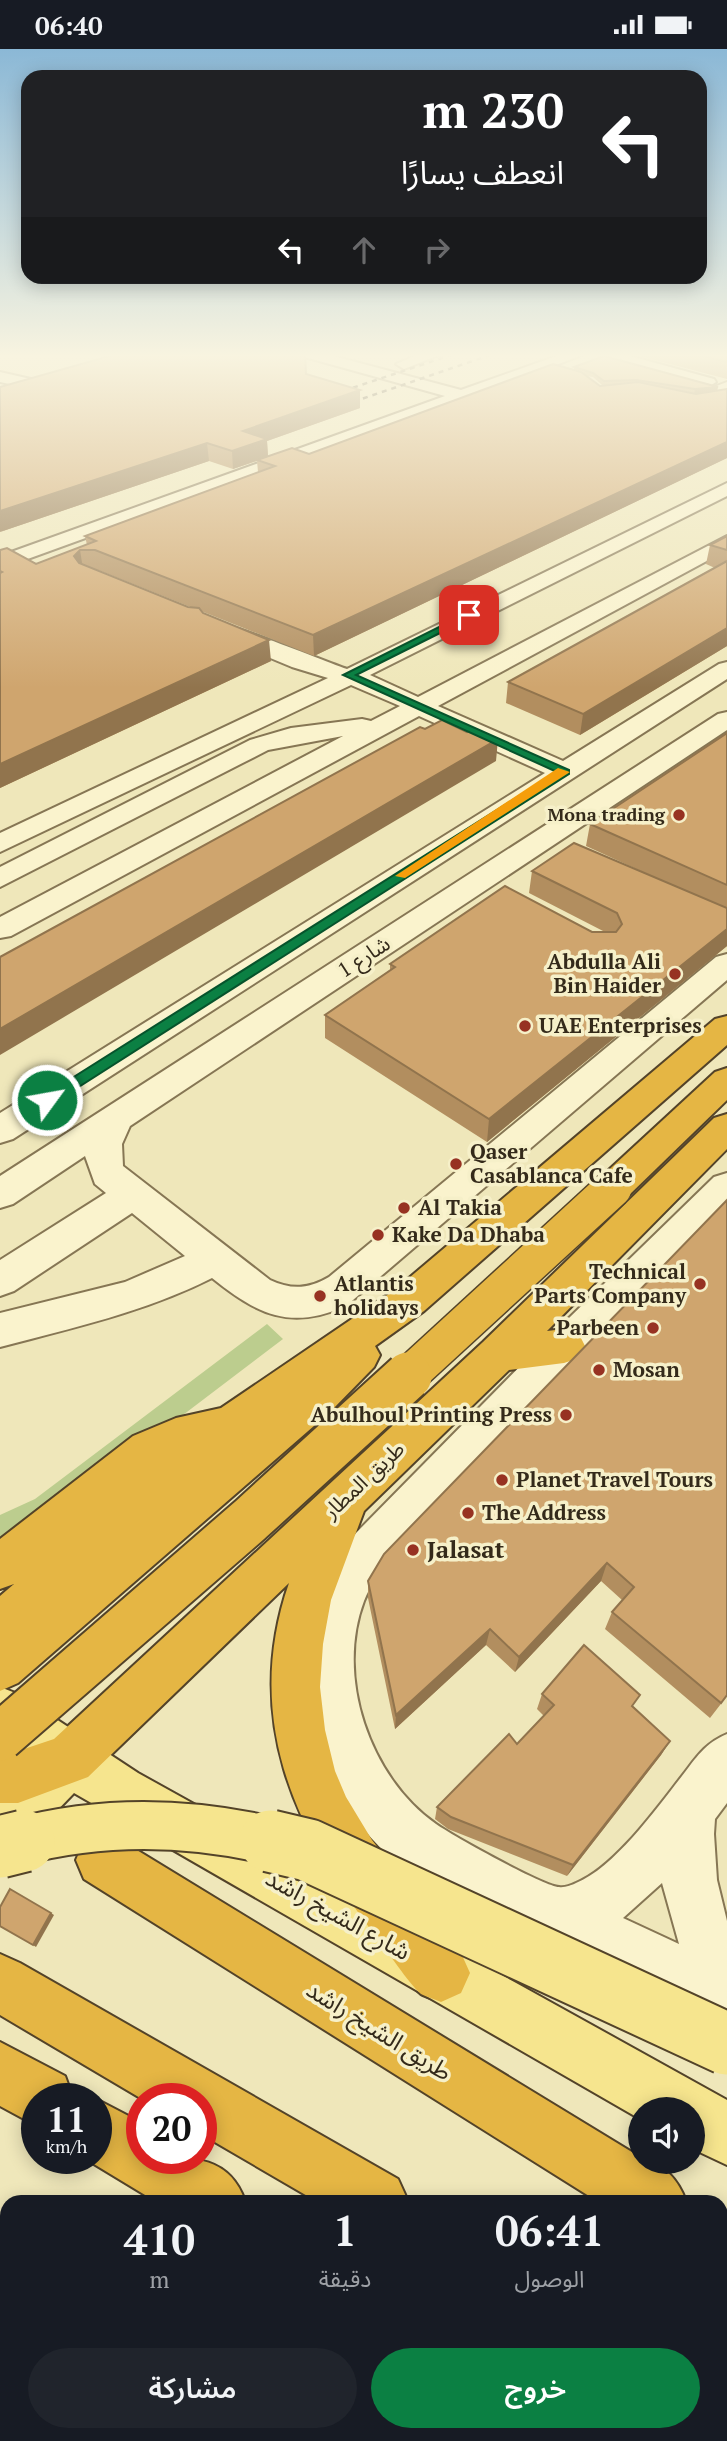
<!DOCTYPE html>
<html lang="ar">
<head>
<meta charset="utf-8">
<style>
  :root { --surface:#171b24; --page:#20242c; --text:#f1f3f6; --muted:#9ea1a6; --accent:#0b8043 }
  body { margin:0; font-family:"PT Serif","Noto Sans Arabic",serif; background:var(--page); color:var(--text); direction:rtl; height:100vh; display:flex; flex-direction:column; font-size:26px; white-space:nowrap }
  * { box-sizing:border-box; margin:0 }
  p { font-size:23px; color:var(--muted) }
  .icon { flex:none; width:38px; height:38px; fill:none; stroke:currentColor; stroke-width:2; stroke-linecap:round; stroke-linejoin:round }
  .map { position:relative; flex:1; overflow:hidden; direction:ltr }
  .side { position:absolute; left:0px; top:2146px; width:728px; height:247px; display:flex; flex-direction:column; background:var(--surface); border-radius:21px 21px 0 0; box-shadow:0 4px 18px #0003; direction:rtl }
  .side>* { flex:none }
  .top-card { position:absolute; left:21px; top:21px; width:686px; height:214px; border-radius:21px; box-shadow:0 4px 18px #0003; direction:rtl; background:#202124; color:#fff; overflow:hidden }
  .buttons { position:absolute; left:628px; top:2048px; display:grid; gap:14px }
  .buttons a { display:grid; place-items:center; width:77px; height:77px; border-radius:50%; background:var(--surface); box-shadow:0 4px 18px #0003; font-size:35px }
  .speed { position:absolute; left:21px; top:2034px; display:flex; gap:14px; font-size:35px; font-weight:700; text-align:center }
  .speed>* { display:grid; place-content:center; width:91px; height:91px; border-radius:50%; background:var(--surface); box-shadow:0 4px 18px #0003; line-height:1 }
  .speed small { font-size:18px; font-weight:400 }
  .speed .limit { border:10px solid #d22; background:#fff; color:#111 }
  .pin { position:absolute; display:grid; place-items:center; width:60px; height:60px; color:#fff; margin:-30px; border-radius:14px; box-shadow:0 4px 10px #0006 }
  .me { position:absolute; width:77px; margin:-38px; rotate:58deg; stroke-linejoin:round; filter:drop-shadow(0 0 5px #0008) }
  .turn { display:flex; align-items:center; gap:24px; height:147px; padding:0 28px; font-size:32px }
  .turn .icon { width:91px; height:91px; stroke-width:2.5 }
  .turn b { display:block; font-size:49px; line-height:60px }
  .lanes { display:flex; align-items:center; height:66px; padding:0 28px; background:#0003; justify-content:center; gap:35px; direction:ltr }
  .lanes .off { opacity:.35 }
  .eta { display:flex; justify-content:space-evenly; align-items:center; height:119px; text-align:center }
  .eta b { font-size:42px; font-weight:600; line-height:49px }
  .primary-button { display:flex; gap:14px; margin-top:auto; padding:14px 28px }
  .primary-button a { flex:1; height:80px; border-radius:42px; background:var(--accent); color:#fff; font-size:28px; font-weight:600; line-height:80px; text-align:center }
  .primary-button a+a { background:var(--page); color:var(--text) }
  .status { display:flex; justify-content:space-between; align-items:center; height:49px; padding:0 35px; background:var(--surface); direction:ltr }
  .status svg { height:19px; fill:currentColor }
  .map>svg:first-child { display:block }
  .green { fill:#bccd8e }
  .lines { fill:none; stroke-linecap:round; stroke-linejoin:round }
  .minor-casing { stroke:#867654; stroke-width:4 }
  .major-casing { stroke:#534329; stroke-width:4 }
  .highway-casing { stroke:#534329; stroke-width:4 }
  .minor { fill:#faf3cd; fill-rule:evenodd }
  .major { fill:#f6e58e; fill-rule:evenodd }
  .highway { fill:#e5b644; fill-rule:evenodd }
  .rail { stroke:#342a1a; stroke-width:2.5; stroke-dasharray:5 5; stroke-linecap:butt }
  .major-bridge-far1-casing { stroke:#534329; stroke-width:51; stroke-linecap:butt }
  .major-bridge-casing { stroke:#534329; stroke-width:65; stroke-linecap:butt }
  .highway-bridge-far1-casing { stroke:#534329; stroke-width:40; stroke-linecap:butt }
  .highway-bridge-casing { stroke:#534329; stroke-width:51; stroke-linecap:butt }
  .major-bridge-far1 { stroke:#f6e58e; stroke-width:47 }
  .major-bridge { stroke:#f6e58e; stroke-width:61 }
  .highway-bridge-far1 { stroke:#e5b644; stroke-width:37 }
  .highway-bridge { stroke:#e5b644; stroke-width:47 }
  .wall { fill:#b28e5f; fill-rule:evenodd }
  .shaded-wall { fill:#91744d }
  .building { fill:#cfa56e; stroke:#91744d; stroke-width:2 }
  .route { fill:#0b8043; stroke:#07532c; stroke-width:2 }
  .slow { fill:#f59e0b }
  .poi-dot { fill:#973222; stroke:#f6f0c9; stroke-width:2.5 }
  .labels { text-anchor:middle; stroke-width:7; stroke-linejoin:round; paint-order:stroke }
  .far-poi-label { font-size:18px; font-weight:bold; fill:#342a1a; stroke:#f6f0c9; text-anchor:end }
  .street-label { font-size:21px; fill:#342a1a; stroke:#f6f0c9 }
  .poi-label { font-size:21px; font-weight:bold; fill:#342a1a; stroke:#f6f0c9; text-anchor:start }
  .near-poi-label { font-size:24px; font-weight:bold; fill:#342a1a; stroke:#f6f0c9; text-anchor:start }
  .near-street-label { font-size:24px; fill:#342a1a; stroke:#f6f0c9 }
</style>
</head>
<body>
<div class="status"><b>06:40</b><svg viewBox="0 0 49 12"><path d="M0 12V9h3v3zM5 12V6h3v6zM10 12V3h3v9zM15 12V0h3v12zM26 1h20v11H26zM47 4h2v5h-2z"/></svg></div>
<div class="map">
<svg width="727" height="2392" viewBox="0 0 727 2392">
  <rect width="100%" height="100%" fill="#efe7ba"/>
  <path class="green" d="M267 1275 283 1290 29 1483 0 1491V1466L35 1450Z"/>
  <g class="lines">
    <g class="minor-casing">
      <g id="minor">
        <path d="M299 304H322L461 341 565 304H587L469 350 0 520V507L445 347 301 307Z"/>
        <path d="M422 304H444L404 320 396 315Z"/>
        <path d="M595 304H619L714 330 716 333 708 338Z"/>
        <path d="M0 323 44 333 46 336 38 341 0 333Z"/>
        <path d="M727 333V344L700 354 663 346 661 343 669 338 698 344Z"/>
        <path d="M727 434V447L370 626 418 648 727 487V501L438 657 563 712 719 615 727 613V630L13 1090 0 1094V1064L545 724 419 667 11 887 0 889V868L343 687 268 701 0 838V818L250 691 291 679 362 670 371 672 400 657 351 636 0 803V784L328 629 292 618 213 585 210 580 213 575C228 572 323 612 347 620Z"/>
        <path d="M727 663V681L130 1077 122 1095 123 1117 270 1231C291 1241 309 1240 329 1228L716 908 727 905V931L346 1257C290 1282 257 1265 212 1229 145 1263 72 1279 0 1298V1264L125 1233 185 1207 132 1164 14 1242 0 1247V1211L106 1144 95 1135 85 1107 13 1155 0 1159V1127L718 665Z"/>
        <path d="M727 1124V1161C635 1253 546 1347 457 1441 427 1474 381 1509 364 1552 335 1628 370 1729 436 1775 453 1787 543 1837 559 1838 564 1839 572 1836 576 1834 614 1819 657 1759 682 1727 696 1709 705 1694 727 1685V1754L715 1770 714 1785 717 1831 727 1872V1977C650 1945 576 1906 502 1870 464 1851 419 1834 387 1805 330 1753 292 1655 309 1578 317 1543 334 1512 356 1484L533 1304 714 1128ZM662 1834 679 1895 623 1869Z"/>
      </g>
    </g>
    <g class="major-casing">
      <g id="major">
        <path d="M0 1638 18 1645 138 1724 727 2051V2116L693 2100V2060H640V2070L74 1744 19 1801 0 1809V1744L30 1714 0 1693Z"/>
        <path d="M0 2201 7 2204V2312L0 2310Z"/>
        <path d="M306 2385H387L390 2392H309Z"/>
      </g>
    </g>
    <g class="highway-casing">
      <g id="highway">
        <path d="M727 967V996L424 1262 375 1297 380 1306 374 1318 330 1363 18 1634 0 1642V1547L14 1535 0 1540V1490L133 1387 176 1369 221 1359 396 1240 715 970Z"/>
        <path d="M727 1019V1051L626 1149 613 1153 600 1149 594 1139 600 1129 715 1023Z"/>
        <path d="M727 1065V1100L547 1282 564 1280 579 1285 585 1297 579 1309 564 1314 509 1321 364 1462 331 1551 323 1595 320 1638 325 1681 335 1722 346 1748 372 1791 461 1904 470 1924 461 1944 441 1953C435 1950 426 1948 421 1945 409 1935 386 1900 375 1886 293 1779 243 1668 289 1534L88 1728 18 1754H0V1702H18L54 1690 483 1293 714 1069Z"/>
        <path d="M103 1784 122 1792 640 2108V2112C664 2112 679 2133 686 2152H597L84 1830 76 1811 84 1792Z"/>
        <path d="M0 1905 20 1914 398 2130 408 2152H316L201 2085V2049L142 2050 0 1966Z"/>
        <path d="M0 1993 65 2027 73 2049H37V2077L0 2057Z"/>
        <path d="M96 2050 142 2074V2109C185 2109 228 2103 245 2152H155L84 2109H96Z"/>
        <path d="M721 2162 727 2164V2230L721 2228Z"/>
        <path d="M721 2319 727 2321V2390L714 2385H721Z"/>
        <path d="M561 2385H639L642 2392H564Z"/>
      </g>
    </g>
    <use href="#minor" class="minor"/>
    <use href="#major" class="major"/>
    <use href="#highway" class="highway"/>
    <g class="rail">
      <path d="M334 345 457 304"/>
      <path d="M344 356 496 304"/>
    </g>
    <g class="major-bridge-far1-casing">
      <path id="major-bridge-far1" d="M17 1793C103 1770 190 1772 277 1793"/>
    </g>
    <g class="major-bridge-casing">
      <g id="major-bridge">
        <path d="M270 1792 308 1801 727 1995"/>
        <path d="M0 1798 24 1792"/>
      </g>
    </g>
    <g class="highway-bridge-far1-casing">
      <path id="highway-bridge-far1" d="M406 1329 613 1139"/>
    </g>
    <g class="highway-bridge-casing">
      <path id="highway-bridge" d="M0 1688 250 1471 408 1327"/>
    </g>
    <use href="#major-bridge-far1" class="major-bridge-far1"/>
    <use href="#major-bridge" class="major-bridge"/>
    <use href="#highway-bridge-far1" class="highway-bridge-far1"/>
    <use href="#highway-bridge" class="highway-bridge"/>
  </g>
  <g class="wall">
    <path d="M628 304H727V330Z"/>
    <path d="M574 318 718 341 727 340V409L314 607 201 562 271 612 0 739V501L36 515 87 496 85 487 258 423 257 412 233 420 209 412 0 483 306 325 360 341V359L267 392 268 407 309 405 574 321ZM586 327 593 328 602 336 600 337ZM96 521H98L193 559 188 558Z"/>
    <path d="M727 487V597L580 686 506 654 508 633 715 519 706 515 710 496Z"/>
    <path d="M727 684V897L487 1093 325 989V966L390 921V915L592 883H605L529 844 532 822 665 833 586 797 590 775Z"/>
    <path d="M727 1151V1647L710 1669 605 1580 612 1563 622 1551 601 1532 515 1623 486 1596 395 1680 368 1549V1532Z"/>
    <path d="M542 1645 634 1658 670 1692 661 1706 567 1827 448 1780 435 1770 437 1758 517 1695 544 1667 537 1660Z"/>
  </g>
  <g class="shaded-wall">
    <path d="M718 338 717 343 694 345 695 340Z"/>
    <path d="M360 341V359L267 392 268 408 233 420 232 402 243 382Z"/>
    <path d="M727 393V409L314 607 313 586Z"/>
    <path d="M207 394 209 412 0 483V462Z"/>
    <path d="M80 501 83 520 74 507Z"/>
    <path d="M727 579V597L580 686 583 665Z"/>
    <path d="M269 591 271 612 0 739V715Z"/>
    <path d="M498 690 496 712 0 1006V980Z"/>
    <path d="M727 880V897L487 1093 489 1070Z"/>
    <path d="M607 1514 601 1532 515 1623 519 1608Z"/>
    <path d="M490 1580 486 1596 395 1680 396 1666Z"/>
    <path d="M670 1692 661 1706 567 1827 573 1816Z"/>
    <path d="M51 1864 54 1866 36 1898 33 1896Z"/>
  </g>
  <g class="building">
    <path d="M120 304H305L306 325 360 341 243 382 267 390 232 402 207 394 0 462V338Z"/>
    <path d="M692 304H727V313Z"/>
    <path d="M604 307 718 338 695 340 636 331 604 332 593 324 574 318Z"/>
    <path d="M553 315 581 323 600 337 638 333 696 345 727 340V393L313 586 95 501H80L74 507 79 514 188 558 199 559 203 564 269 591 0 715V524L2 523 0 522V501L7 499 36 515 96 492 85 487 275 417 257 411 292 399 309 405Z"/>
    <path d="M727 487V501L710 496Z"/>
    <path d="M727 512V579L583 665 508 633Z"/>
    <path d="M442 671 467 683 473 679 498 690 0 980V908L420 678 425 680Z"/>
    <path d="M727 684V836L590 775Z"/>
    <path d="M574 794 727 859V880L489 1070 325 966 395 918 390 915 505 837 592 883H616L622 875 617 864 532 822Z"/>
    <path d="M727 1151V1646L721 1654 612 1563 634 1538 607 1514 519 1608 490 1580 396 1666 368 1532 384 1505Z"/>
    <path d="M584 1596 640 1646 632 1657 670 1692 573 1816 451 1768 437 1758 509 1685 517 1695 554 1656 542 1645Z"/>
    <path d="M10 1840 51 1864 33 1896 0 1877V1858Z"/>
  </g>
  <linearGradient id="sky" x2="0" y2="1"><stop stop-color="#8bb8d6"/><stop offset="0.48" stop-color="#f8f4e0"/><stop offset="1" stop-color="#f8f4e0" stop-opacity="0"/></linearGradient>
  <rect width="727" height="639" fill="url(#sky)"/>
  <path class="route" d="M469 563 472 568 356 626 569 721V725L52 1055H42V1048L557 723 343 626Z"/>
  <path class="slow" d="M558 719 570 723 405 829 395 827Z"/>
  <g class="poi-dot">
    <circle cx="679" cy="766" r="7"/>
    <circle cx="675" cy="925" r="7"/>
    <circle cx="525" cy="977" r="7"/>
    <circle cx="456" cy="1115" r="7"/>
    <circle cx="404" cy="1159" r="7"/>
    <circle cx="378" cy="1186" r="7"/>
    <circle cx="700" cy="1235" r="7"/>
    <circle cx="320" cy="1247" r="7"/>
    <circle cx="653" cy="1279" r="7"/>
    <circle cx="599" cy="1321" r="7"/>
    <circle cx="566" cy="1366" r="7"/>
    <circle cx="502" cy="1431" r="7"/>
    <circle cx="468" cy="1464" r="7"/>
    <circle cx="413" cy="1501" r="7"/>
  </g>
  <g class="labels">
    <g class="far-poi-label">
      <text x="665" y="772">Mona trading</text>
    </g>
    <g class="street-label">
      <text transform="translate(364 908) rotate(-33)" y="7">شارع 1</text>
      <text transform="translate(364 1431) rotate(-43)" y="7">طريق المطار</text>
    </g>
    <g class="poi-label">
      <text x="661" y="920" text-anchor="end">Abdulla Ali<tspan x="661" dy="24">Bin Haider</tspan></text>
      <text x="539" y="984">UAE Enterprises</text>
      <text x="470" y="1110">Qaser<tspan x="470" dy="24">Casablanca Cafe</tspan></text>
      <text x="418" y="1166">Al Takia</text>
      <text x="392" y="1193">Kake Da Dhaba</text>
      <text x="686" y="1230" text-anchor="end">Technical<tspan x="686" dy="24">Parts Company</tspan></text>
      <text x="334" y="1242">Atlantis<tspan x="334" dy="24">holidays</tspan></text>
      <text x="639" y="1286" text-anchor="end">Parbeen</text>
      <text x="613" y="1328">Mosan</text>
      <text x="552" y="1373" text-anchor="end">Abulhoul Printing Press</text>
      <text x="516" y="1438">Planet Travel Tours</text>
      <text x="482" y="1471">The Address</text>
    </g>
    <g class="near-poi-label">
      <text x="427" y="1509">Jalasat</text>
    </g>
    <g class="near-street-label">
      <text transform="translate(338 1866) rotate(29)" y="8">شارع الشيخ راشد</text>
      <text transform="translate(379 1982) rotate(32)" y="8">طريق الشيخ راشد</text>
    </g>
  </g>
</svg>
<div class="buttons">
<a><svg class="icon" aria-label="sound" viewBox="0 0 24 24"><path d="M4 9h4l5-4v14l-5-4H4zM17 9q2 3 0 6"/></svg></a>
</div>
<div class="speed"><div>11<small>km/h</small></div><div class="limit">20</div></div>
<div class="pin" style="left:469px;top:566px;background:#d93025"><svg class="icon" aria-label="arrive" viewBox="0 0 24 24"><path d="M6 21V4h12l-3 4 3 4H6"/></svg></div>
<svg class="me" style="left:47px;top:1051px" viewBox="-20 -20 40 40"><circle r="17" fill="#0b8043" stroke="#fff" stroke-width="3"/><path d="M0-11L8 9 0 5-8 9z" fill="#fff"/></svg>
<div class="top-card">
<div class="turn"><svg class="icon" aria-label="left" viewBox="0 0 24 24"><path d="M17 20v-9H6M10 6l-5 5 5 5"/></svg><div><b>230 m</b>انعطف يسارًا</div></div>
<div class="lanes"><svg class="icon" aria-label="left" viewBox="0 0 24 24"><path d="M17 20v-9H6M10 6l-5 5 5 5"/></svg><svg class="icon off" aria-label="ahead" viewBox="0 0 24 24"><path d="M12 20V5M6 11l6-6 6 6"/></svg><svg class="icon off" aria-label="right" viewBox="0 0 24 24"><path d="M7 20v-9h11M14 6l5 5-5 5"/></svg></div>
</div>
<section class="side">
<div class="eta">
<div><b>06:41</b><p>الوصول</p></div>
<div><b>1</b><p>دقيقة</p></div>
<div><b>410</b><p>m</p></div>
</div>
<div class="primary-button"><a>خروج</a><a>مشاركة</a></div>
</section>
</div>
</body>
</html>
